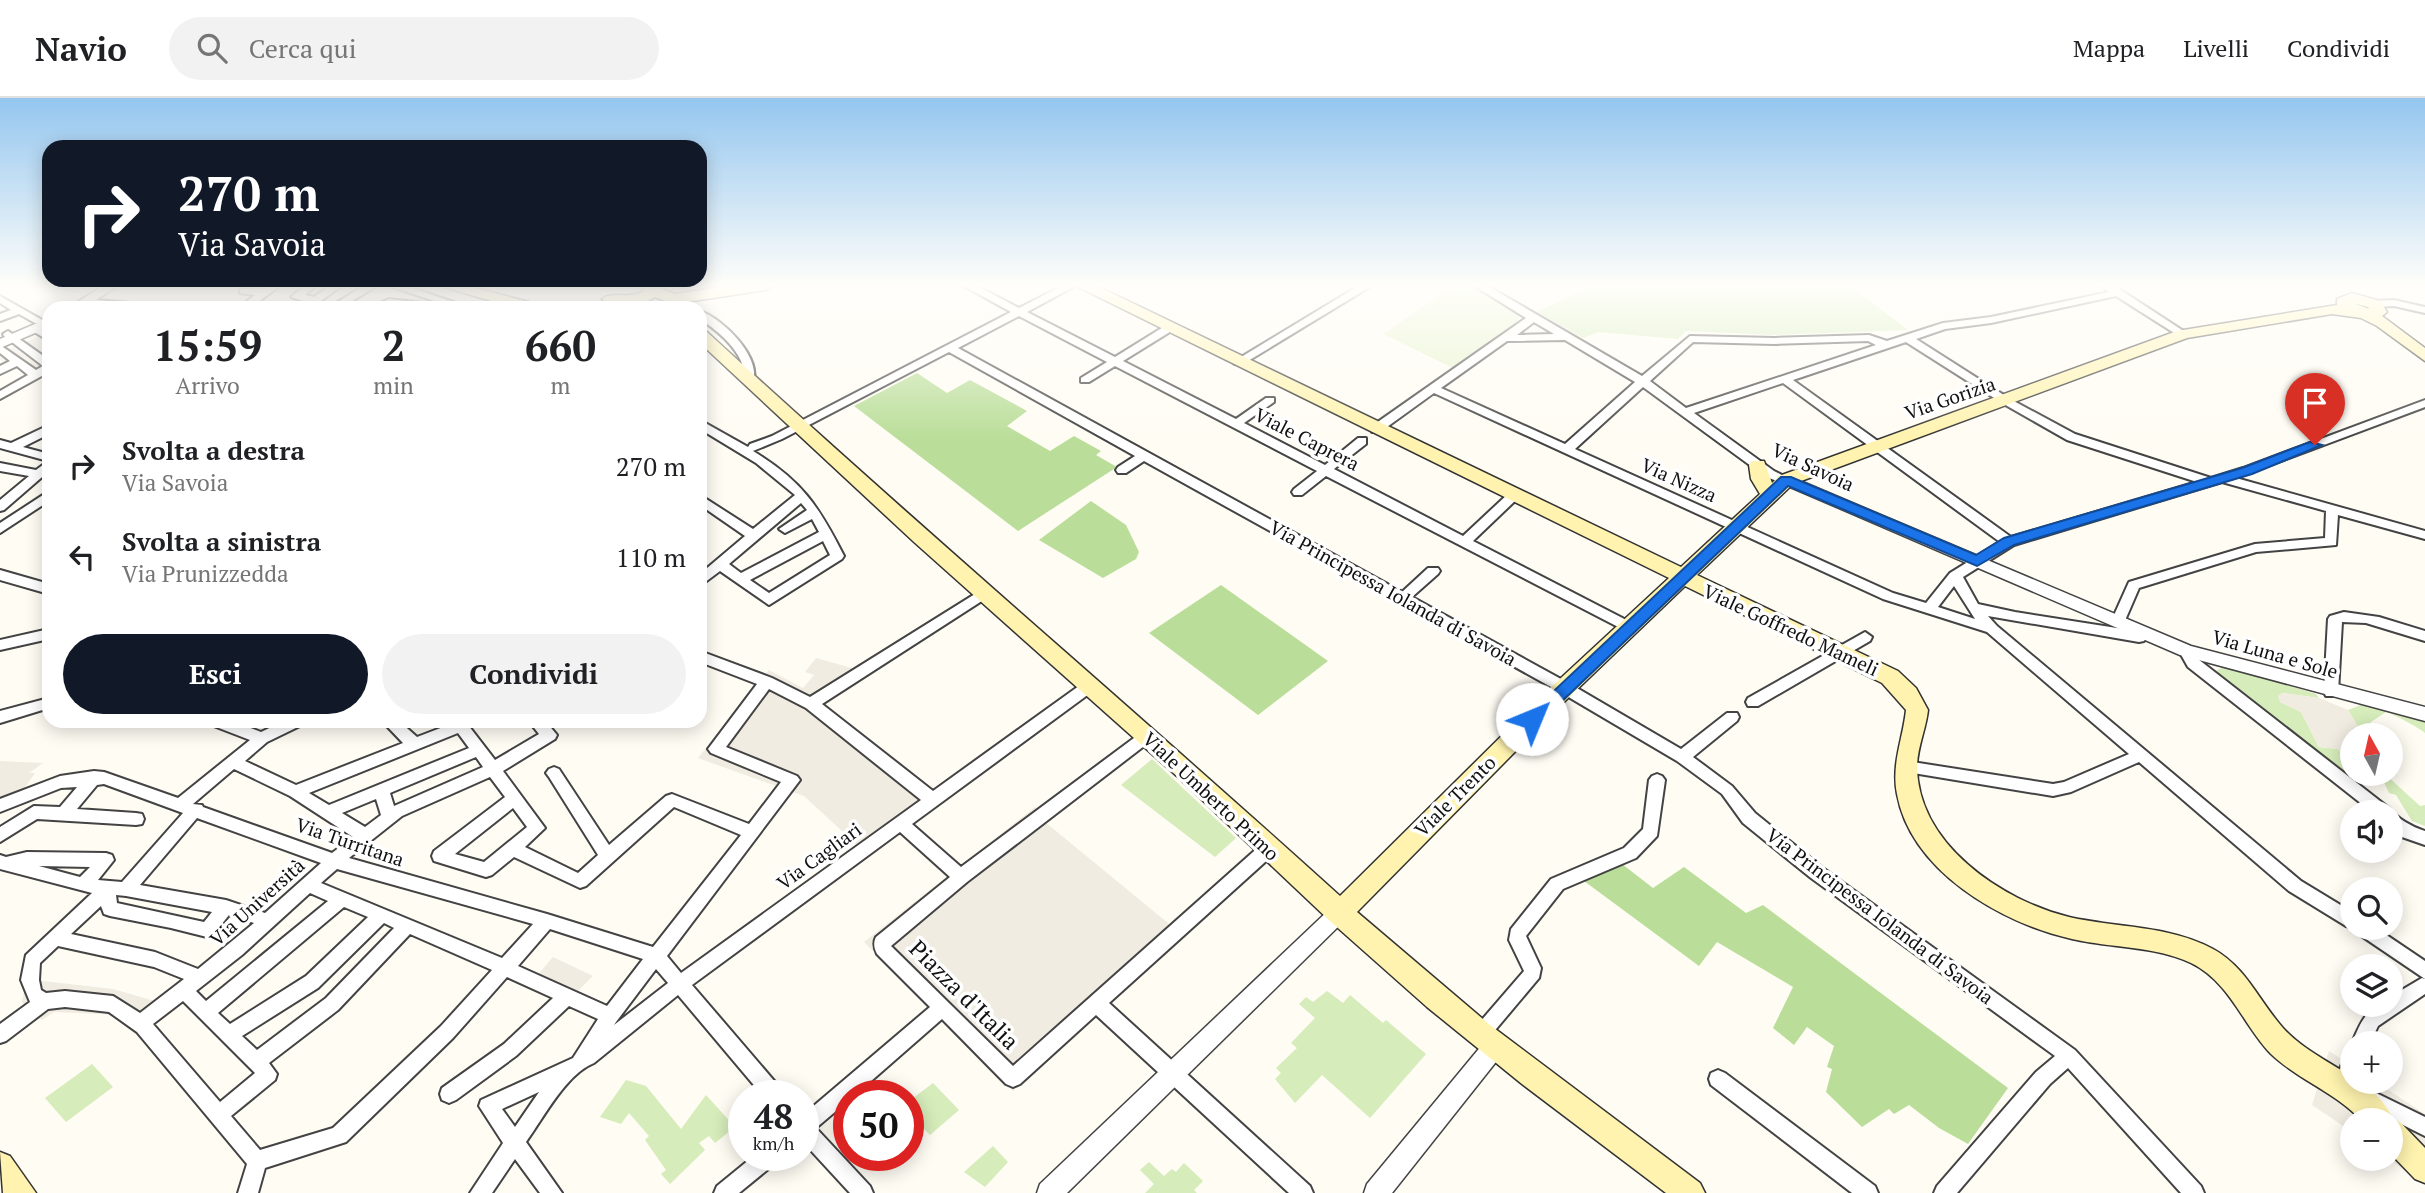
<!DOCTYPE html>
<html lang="it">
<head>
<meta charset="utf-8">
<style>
  :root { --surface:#fff; --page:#f2f2f2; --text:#202124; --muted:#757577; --line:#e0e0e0; --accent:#111827 }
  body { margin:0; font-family:"PT Serif",serif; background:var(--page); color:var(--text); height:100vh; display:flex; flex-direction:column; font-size:26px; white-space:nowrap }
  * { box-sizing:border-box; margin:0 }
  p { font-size:23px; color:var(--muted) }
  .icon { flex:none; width:38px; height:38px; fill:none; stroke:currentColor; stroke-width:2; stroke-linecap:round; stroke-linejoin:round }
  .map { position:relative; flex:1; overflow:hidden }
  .details { position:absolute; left:42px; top:203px; width:665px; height:427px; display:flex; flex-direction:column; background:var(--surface); border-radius:21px; box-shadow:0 4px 18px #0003 }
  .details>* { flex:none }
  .top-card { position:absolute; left:42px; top:42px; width:665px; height:147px; border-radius:21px; box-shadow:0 4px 18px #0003; background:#111827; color:#fff; overflow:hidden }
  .needle { width:46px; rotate:352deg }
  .controls { position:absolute; left:2340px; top:625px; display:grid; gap:14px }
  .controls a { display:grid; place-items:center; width:63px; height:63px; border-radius:50%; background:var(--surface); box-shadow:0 4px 18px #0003; font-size:35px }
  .speed { position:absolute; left:728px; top:982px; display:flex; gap:14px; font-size:35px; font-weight:700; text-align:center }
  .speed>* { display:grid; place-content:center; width:91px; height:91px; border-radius:50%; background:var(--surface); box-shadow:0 4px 18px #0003; line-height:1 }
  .speed small { font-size:18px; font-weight:400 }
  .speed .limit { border:10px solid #d22; background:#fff; color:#111 }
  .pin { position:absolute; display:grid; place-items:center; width:60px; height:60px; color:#fff; margin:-72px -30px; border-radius:50% 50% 50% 0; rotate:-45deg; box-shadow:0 0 7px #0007 }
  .pin .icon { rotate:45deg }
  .me { position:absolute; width:77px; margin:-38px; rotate:45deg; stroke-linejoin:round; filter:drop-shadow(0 0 5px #0008) }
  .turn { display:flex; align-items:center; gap:24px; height:147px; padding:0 21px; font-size:32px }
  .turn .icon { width:91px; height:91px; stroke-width:2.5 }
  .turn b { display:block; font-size:49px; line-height:60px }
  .eta { display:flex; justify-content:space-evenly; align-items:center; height:119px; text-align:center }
  .eta b { font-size:42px; font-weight:800; line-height:49px }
  .button { display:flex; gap:14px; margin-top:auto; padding:14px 21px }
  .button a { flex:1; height:80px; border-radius:42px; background:var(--accent); color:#fff; font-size:28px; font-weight:800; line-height:80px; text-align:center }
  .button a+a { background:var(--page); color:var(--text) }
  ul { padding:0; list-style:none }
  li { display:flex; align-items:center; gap:21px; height:91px; padding:0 21px }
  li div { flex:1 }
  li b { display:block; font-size:26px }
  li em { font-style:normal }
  header { display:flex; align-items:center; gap:42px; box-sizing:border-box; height:98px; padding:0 35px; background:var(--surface); border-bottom:2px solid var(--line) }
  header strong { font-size:33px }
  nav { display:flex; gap:38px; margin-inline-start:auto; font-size:24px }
  .search { width:490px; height:63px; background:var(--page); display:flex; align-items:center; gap:18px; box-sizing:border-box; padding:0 24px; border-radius:38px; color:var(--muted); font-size:26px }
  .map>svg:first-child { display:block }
  .green { fill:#d6ecba }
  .forest { fill:#bade99 }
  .pitch { fill:#e7f3cd }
  .plaza { fill:#f1ece1 }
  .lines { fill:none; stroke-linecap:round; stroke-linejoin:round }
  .minor-casing { stroke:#434343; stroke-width:4 }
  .tertiary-casing { stroke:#434343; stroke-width:3 }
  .secondary-casing { stroke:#323232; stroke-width:3 }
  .minor { fill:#fff; fill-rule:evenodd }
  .tertiary { fill:#fff; fill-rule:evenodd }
  .secondary { fill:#fff3af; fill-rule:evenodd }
  .route { fill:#1a73e8; stroke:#114b97; stroke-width:2 }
  .labels { text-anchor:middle; stroke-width:7; stroke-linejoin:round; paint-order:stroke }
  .street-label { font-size:19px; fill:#101010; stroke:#fff }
  .near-street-label { font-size:23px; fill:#101010; stroke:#fff }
</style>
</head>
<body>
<header>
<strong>Navio</strong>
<div class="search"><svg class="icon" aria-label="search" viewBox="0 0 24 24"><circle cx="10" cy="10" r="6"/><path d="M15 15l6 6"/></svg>Cerca qui</div>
<nav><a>Mappa</a><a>Livelli</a><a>Condividi</a></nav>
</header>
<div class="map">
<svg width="2425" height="1095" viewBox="0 0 2425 1095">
  <rect width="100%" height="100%" fill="#fffcf4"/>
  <g class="green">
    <path d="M1593 187H1849L1908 232 1774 237 1686 233 1678 241 1598 234 1583 240 1537 214Z"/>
    <path d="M2225 568 2316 596 2319 600 2282 595 2280 604 2301 614 2319 649 2338 651 2352 667V676H2357L2350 678 2214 574Z"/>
    <path d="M2363 606 2425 622V635C2420 630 2393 616 2386 614L2371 624 2370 637H2363L2348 612Z"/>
    <path d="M1152 661 1236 740 1215 759 1121 687Z"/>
    <path d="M2385 676 2420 708 2425 707V728L2412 723 2396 697 2389 695 2382 680 2388 681Z"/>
    <path d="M1327 893 1343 905 1350 897 1383 925 1386 922 1426 956 1370 1020 1322 977 1295 1005 1275 981 1281 975 1276 970 1297 950 1291 945 1315 920 1299 906 1306 899 1313 904Z"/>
    <path d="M92 966 113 989 66 1024 45 1000Z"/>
    <path d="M626 982 646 988 681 1031 706 997 735 1029 715 1045 709 1038 699 1045 705 1052 670 1086 661 1076 666 1072 645 1042 649 1038 629 1015 621 1026 600 1019Z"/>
    <path d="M933 985 959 1012 930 1037 908 1015V1004Z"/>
    <path d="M993 1048 1008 1064 985 1089 964 1074Z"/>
    <path d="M1149 1064 1164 1078 1172 1071 1176 1074 1184 1065 1203 1083 1194 1092 1197 1095H1145L1154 1086 1140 1072Z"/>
  </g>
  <g class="forest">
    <path d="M917 275 947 295 970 282 1027 313 1007 328 1050 353 1074 338 1101 353 1096 357 1117 369 1018 433 854 308Z"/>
    <path d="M1091 403 1126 427 1139 454 1136 461 1103 480 1039 442Z"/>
    <path d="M1221 487 1328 563 1258 617 1149 535Z"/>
    <path d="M1622 766 1653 790 1684 769 1746 815 1763 807 2008 990 1968 1046 1939 1030 1909 1007 1894 1016 1889 1011 1862 1029 1826 994 1832 971 1827 969 1834 948 1807 929 1794 947 1773 930 1793 889 1717 844 1699 868 1584 783Z"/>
  </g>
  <path class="pitch" d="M1456 187H1468L1514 213 1519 218 1517 225 1453 270 1383 236Z"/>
  <g class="plaza">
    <path d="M49 235V268L27 276 0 262V254Z"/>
    <path d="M816 560 855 571 822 600 823 607 943 704 869 758 804 698 698 660 769 572 803 590 814 577 805 574Z"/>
    <path d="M2282 595 2319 600 2348 612 2363 637H2352V667L2338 651 2319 649 2301 614 2280 604 2278 598Z"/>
    <path d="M0 663 43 665 29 675H35L24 691 0 703Z"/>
    <path d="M1035 709 1045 724 1185 839 1013 993 864 844Z"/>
    <path d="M553 859 593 878 573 898 535 880Z"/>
    <path d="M43 883 113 891 162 905 133 927 122 917 54 914 42 922 22 904 25 890Z"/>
    <path d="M2329 953 2352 968V984H2376L2425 1016V1063L2404 1072 2390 1061V1022H2352V1034L2312 1007Z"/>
  </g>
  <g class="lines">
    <g class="minor-casing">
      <g id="minor">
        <path d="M269 187H281L250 210H238L255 197 240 195V191H264Z"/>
        <path d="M305 187H317L305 197 314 199 331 187H343L311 210H299L306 204 291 199Z"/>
        <path d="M365 187H378L341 210H328Z"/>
        <path d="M387 187H403L471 210H455Z"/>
        <path d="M962 187H975L1019 210 1064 187H1077L1027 214 1115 259 1165 228H1173V232L1123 263 1236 321 1266 300H1274V304L1244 325 1325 367 1358 340H1366V346L1334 371 1463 438 1509 395H1517L1519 398 1517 401 1473 443 1634 526 1636 529 1634 532H1624L1326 378 1302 397H1294L1292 394 1294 391 1317 373 1115 268 1089 284H1081V280L1107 264 1019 218 958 250 1402 494 1428 470H1438L1440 473 1438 476 1412 499 1570 586 1681 651 1727 615H1737L1739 619 1737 623 1693 659 1732 688 1755 715 1823 770 2075 952 2201 1088 2204 1095H2181L2068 970 2050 986 1957 1095H1934L1937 1088 2036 974 2055 958 1811 780 1743 725 1722 696 1677 663 1560 594 1144 363 1126 375H1118L1116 372 1118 369 1135 358 949 254 782 341 753 353C802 383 818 407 844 458L842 461 769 507 720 473 700 488V476L745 438 700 407V397L753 431 795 397 756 365 700 331V322L748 349 750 346 772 338 1011 214ZM801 405 807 412 779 431 785 435 812 421 819 434 741 475 729 466ZM823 443 830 457 769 495 750 482Z"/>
        <path d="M1360 187H1373L1243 266H1235L1233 264Z"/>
        <path d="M1473 187H1486L1642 278 1690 238 1774 240 1869 237 1887 243 1943 225 1991 219 2109 194 2100 187H2113L2188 236 2183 239 2179 238 2116 198 1991 225 1945 231 1916 241 2010 301 2075 336 2211 380 2243 370 2425 302V309L2236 380 2425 433V441L2338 417 2336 447 2256 454 2139 490 2123 527H2113L2111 524 2129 484 2255 446 2325 440 2326 413 2222 384 2014 447 1963 479 1978 506 2015 514 2136 533 2142 530 2147 532 2149 535 2144 543 2139 544 1988 518 1997 528 2301 783 2352 814V830H2354L2346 828 2289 793 2139 664 2071 694 2053 698 1901 673 1898 669 1901 665 1906 663 2053 686 2064 684 2129 656 1987 534 1883 501 1434 295 1380 334H1372V328L1526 220ZM1534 224 1554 236 1517 237ZM1565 242 1635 284 1565 346 1441 290 1507 243ZM1868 243 1876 247 1686 310 1650 283 1693 244 1774 246ZM1906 244 2002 305 2067 342 2197 384 2011 439 1793 282ZM1783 285 2000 444 1950 475 1926 505 1893 495 1575 351 1643 289 1766 379 1786 386 1790 385 1792 382 1774 373 1694 315ZM1954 488 1975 521 1938 509Z"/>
        <path d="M0 198 44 223 43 225H35L19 216 0 223V216L11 212 0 205Z"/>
        <path d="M673 198 694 208 695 210H682L669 203V199Z"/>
        <path d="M86 201 152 207 157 210H117L82 206 81 204Z"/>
        <path d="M389 201 423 205 428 208 427 210C415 210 403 207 391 207 383 208 376 210 368 210Z"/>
        <path d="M2394 202 2425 209V215L2394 208 2374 209 2369 206 2374 203Z"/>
        <path d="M700 213C723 221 762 259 753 285H745C743 278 744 270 741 263 733 245 715 231 700 221Z"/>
        <path d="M37 228 49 235V243L33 233 32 231Z"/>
        <path d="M8 233 49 262V274L0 301V293L28 277 17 268 0 276V268L10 263 0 255V247L36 272 43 268 4 238 3 236Z"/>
        <path d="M49 327V336L23 349 49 356V373L4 412 0 413V402L29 378 0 373V365L36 372 48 363 0 350V342L11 345Z"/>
        <path d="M49 393V403L0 435V425Z"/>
        <path d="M0 472 49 486V496L0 482Z"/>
        <path d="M983 491 988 493 990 496 988 499 822 606 933 693 1083 585H1093L1095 589 1093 593 912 726 961 769 1142 634H1152L1154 638 1152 642 967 784 891 848 1013 968 1262 746 1268 744 1274 746 1276 751 1274 756 1109 905 1310 1088 1313 1095H1289L1096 917 1020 986 1013 989 1006 986 942 921 854 998H849V1002L816 1030 870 1088 873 1095H850L803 1044V1017L930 909 877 856C874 850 873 845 876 839L950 779 900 734 692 887 782 992 784 998H763L678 897 594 965C566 976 544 1019 526 1044L562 1095H540L515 1061 492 1095H470L503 1045 479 1008 481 1002 573 960 598 921 569 908 516 958 456 1002 449 1005 442 1002 440 996 442 990 504 946 553 900 507 879 453 940 346 1044 265 1070 258 1095H238L247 1066 137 934 109 914 65 909 48 911 6 943 0 945V926L30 904 21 882 26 857 92 795 0 771V757L6 759 27 754 106 755 112 757 114 762 98 782 122 784 183 715 104 686 97 687 77 711 136 715 142 716 144 721 142 726 136 727 37 721 0 744V729L34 708 60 709 77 689 61 690 0 714V701L60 678 94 673 104 674 178 700 250 642 211 627 209 623H232L261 634 284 623H304L302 627 267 644 245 663 296 687 403 645 382 623H399L417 639 451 626 450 623H465L495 662 539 636 531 626 532 623H548L547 625 557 637 555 641 503 673 545 730 525 749 578 775 598 757 549 679 546 675 549 671 554 669 559 671 609 747 666 698 672 696 749 726 781 684 711 655 708 651 711 647 757 586 700 564V553L772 580 810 599ZM769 591 806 610 921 702 681 875 667 858 800 682 797 678 726 649ZM458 635 469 650 329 707 309 695ZM476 659 483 669 394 708 390 695ZM234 671 290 698 353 739 332 755 203 709 202 707 193 706ZM490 679 505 699 434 753 432 758 434 763 486 779 492 777 514 759 580 790 586 788 674 709 741 737 653 849 547 816 349 760 402 718ZM376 701 381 717 365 729 342 715ZM513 710 527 729 484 764 455 756ZM197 720 321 765 265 815 226 802 140 787ZM39 768 90 769 80 779ZM337 771 533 826 502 860 321 785ZM310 795 328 803 206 903 196 893 242 857ZM116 797 126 798 212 814 204 824 117 805ZM101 808 104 816 110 818 171 830 207 839 213 837 229 817 254 825 198 871 155 854 71 836ZM344 809 368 819 306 878 230 926 218 915ZM384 825 394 830 326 900 257 952 242 938 318 890ZM550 831 643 861 607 908 518 868ZM410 836 492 872 441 928 333 1030 260 1052 231 1018 275 982 277 976 269 965 338 912ZM58 848 154 869 184 881 140 915 113 898 65 893 46 895 41 892 39 882 40 865ZM656 871 668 885 614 927 616 924ZM183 903 255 975 220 1004 153 926ZM539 994 515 1029 502 1011Z"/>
        <path d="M2344 514 2379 519 2425 533V543L2366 525 2342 524 2338 594 2336 598H2326L2324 594 2328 521 2330 518Z"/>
        <path d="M49 531V541L0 552V542Z"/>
        <path d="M1865 534 1872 539 1870 543 1758 608H1748L1746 604 1748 600Z"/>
        <path d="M2186 548 2191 549 2198 561 2389 710C2396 720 2412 729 2425 733V747L2402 739 2390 729V714H2372L2188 569 2179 553Z"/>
        <path d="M49 600V610L0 625V613Z"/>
        <path d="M1657 676 1662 678 1665 682 1657 738 1636 760 1563 791 1526 838 1541 870 1539 880 1486 943 1480 945 1474 943 1471 937 1474 931 1524 873 1509 842 1511 831 1551 781 1624 750 1643 731 1649 682 1652 678Z"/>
        <path d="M2355 830H2376L2425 863V881L2357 835Z"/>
        <path d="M2422 880 2425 881V896L2378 928 2370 945H2352C2360 926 2367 906 2390 906V899Z"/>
        <path d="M2352 952 2353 984 2349 996 2342 999 2335 996 2333 990 2346 955Z"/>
        <path d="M1718 972 1725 975 1875 1088 1878 1095H1852L1711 987 1709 981 1711 975Z"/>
        <path d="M2370 992 2425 1019V1038L2363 1007 2361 1001 2363 995Z"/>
        <path d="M755 1057H780L777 1064 739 1095H714L717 1088Z"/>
      </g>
    </g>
    <g class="tertiary-casing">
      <g id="tertiary">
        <path d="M104 187H119L84 210H68Z"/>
        <path d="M49 220V229L0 250V241Z"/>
        <path d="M1786 377 2191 548 2425 609V623L2180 557 1781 385 1778 382 1781 379Z"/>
        <path d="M1339 806 1346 809 1349 815 1346 821 1067 1095H1037L1040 1086 1332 809Z"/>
        <path d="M1495 937 1503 941 1506 948 1503 955 1392 1095H1364L1367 1086 1487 941Z"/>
      </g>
    </g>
    <g class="secondary-casing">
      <g id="secondary">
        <path d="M437 187H464L540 207 542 210H515Z"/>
        <path d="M645 187H661L660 190 675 196 733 187H774L766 192 673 206 655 199C640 209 616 214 602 201 611 193 628 201 642 194Z"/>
        <path d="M1074 187H1095L1681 469 1760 396 1751 381 1749 367 1752 363H1764L1772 385 1779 378 2177 233 2337 207V201L2352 195 2380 203 2387 214 2382 218 2425 250V263L2377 228 2361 220 2332 216 2187 240 1793 386 1697 477 1898 573 1916 590 1928 612C1926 631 1917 650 1917 669 1918 746 2001 802 2069 819 2117 830 2169 827 2213 851 2246 869 2259 903 2283 930 2302 951 2328 963 2352 979V984C2369 984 2387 1007 2393 1021L2400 1024 2425 1050V1085L2415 1081 2390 1055V1022H2361C2335 994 2298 982 2271 956 2243 927 2230 884 2191 865 2155 848 2111 850 2072 841 2001 825 1911 773 1897 696 1891 666 1903 641 1906 612L1882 585 1685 488 1565 603 1357 814 1490 927 1700 1085 1705 1095H1666L1522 986 1427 909 1330 823 1180 681 914 444 700 245V231L706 233C914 425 1130 608 1340 798L1549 591 1669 480ZM2353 205 2368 209 2369 211Z"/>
        <path d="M0 1054 10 1058 36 1095H3Z"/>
      </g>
    </g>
    <use href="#minor" class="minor"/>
    <use href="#tertiary" class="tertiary"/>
    <use href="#secondary" class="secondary"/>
  </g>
  <linearGradient id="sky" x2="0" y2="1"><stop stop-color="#94c6ef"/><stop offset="0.55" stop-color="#fffefa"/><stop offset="1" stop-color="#fffefa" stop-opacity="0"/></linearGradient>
  <rect width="2425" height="341" fill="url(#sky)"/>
  <path class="route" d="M2310 344 2322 347 2252 376 2014 447 1977 468 1788 388 1538 626 1532 628 1524 621 1781 379H1791L1976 457 2004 440 2242 370Z"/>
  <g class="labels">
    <g class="street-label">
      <text transform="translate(1950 300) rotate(-19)" y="7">Via Gorizia</text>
      <text transform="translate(1307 341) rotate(27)" y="7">Viale Caprera</text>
      <text transform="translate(1813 369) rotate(25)" y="7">Via Savoia</text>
      <text transform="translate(1679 382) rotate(24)" y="7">Via Nizza</text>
      <text transform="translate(1393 495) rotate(29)" y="7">Via Principessa Iolanda di Savoia</text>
      <text transform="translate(1791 532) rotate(25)" y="7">Viale Goffredo Mameli</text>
      <text transform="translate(2275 556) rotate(16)" y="7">Via Luna e Sole</text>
      <text transform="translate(1211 698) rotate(43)" y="7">Viale Umberto Primo</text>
      <text transform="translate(1455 698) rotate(-45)" y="7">Viale Trento</text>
      <text transform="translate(350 744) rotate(19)" y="7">Via Turritana</text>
      <text transform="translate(819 758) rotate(-36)" y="7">Via Cagliari</text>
      <text transform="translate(257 804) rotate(-42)" y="7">Via Università</text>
      <text transform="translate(1880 818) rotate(37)" y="7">Via Principessa Iolanda di Savoia</text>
    </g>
    <g class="near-street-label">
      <text transform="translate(964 897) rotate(45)" y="8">Piazza d'Italia</text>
    </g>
  </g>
</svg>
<div class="controls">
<a><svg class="needle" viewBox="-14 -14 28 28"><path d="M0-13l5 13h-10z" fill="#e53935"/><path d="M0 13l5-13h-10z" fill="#757577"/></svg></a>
<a><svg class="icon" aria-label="sound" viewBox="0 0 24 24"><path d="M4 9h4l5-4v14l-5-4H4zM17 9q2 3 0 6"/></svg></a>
<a><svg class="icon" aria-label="search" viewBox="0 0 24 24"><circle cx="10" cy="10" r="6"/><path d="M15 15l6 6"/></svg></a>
<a><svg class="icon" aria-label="layers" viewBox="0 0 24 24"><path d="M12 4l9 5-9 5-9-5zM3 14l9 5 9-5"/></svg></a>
<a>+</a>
<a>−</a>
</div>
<div class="speed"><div>48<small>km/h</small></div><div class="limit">50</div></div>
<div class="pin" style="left:2315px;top:347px;background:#d93025"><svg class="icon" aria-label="arrive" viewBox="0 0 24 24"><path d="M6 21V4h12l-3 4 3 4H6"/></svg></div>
<svg class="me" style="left:1532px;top:621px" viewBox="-20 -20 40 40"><circle r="19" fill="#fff"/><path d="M0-13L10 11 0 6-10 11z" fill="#1a73e8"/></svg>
<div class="top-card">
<div class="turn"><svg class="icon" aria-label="right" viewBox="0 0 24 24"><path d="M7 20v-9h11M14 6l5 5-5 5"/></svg><div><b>270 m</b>Via Savoia</div></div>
</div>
<section class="details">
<div class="eta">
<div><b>15:59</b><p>Arrivo</p></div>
<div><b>2</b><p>min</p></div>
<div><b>660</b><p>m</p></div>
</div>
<ul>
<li><svg class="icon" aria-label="right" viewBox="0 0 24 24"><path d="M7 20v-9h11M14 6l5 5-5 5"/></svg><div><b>Svolta a destra</b><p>Via Savoia</p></div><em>270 m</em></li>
<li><svg class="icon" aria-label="left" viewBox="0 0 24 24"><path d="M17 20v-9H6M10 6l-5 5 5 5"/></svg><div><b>Svolta a sinistra</b><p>Via Prunizzedda</p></div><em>110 m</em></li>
</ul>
<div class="button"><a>Esci</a><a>Condividi</a></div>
</section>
</div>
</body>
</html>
